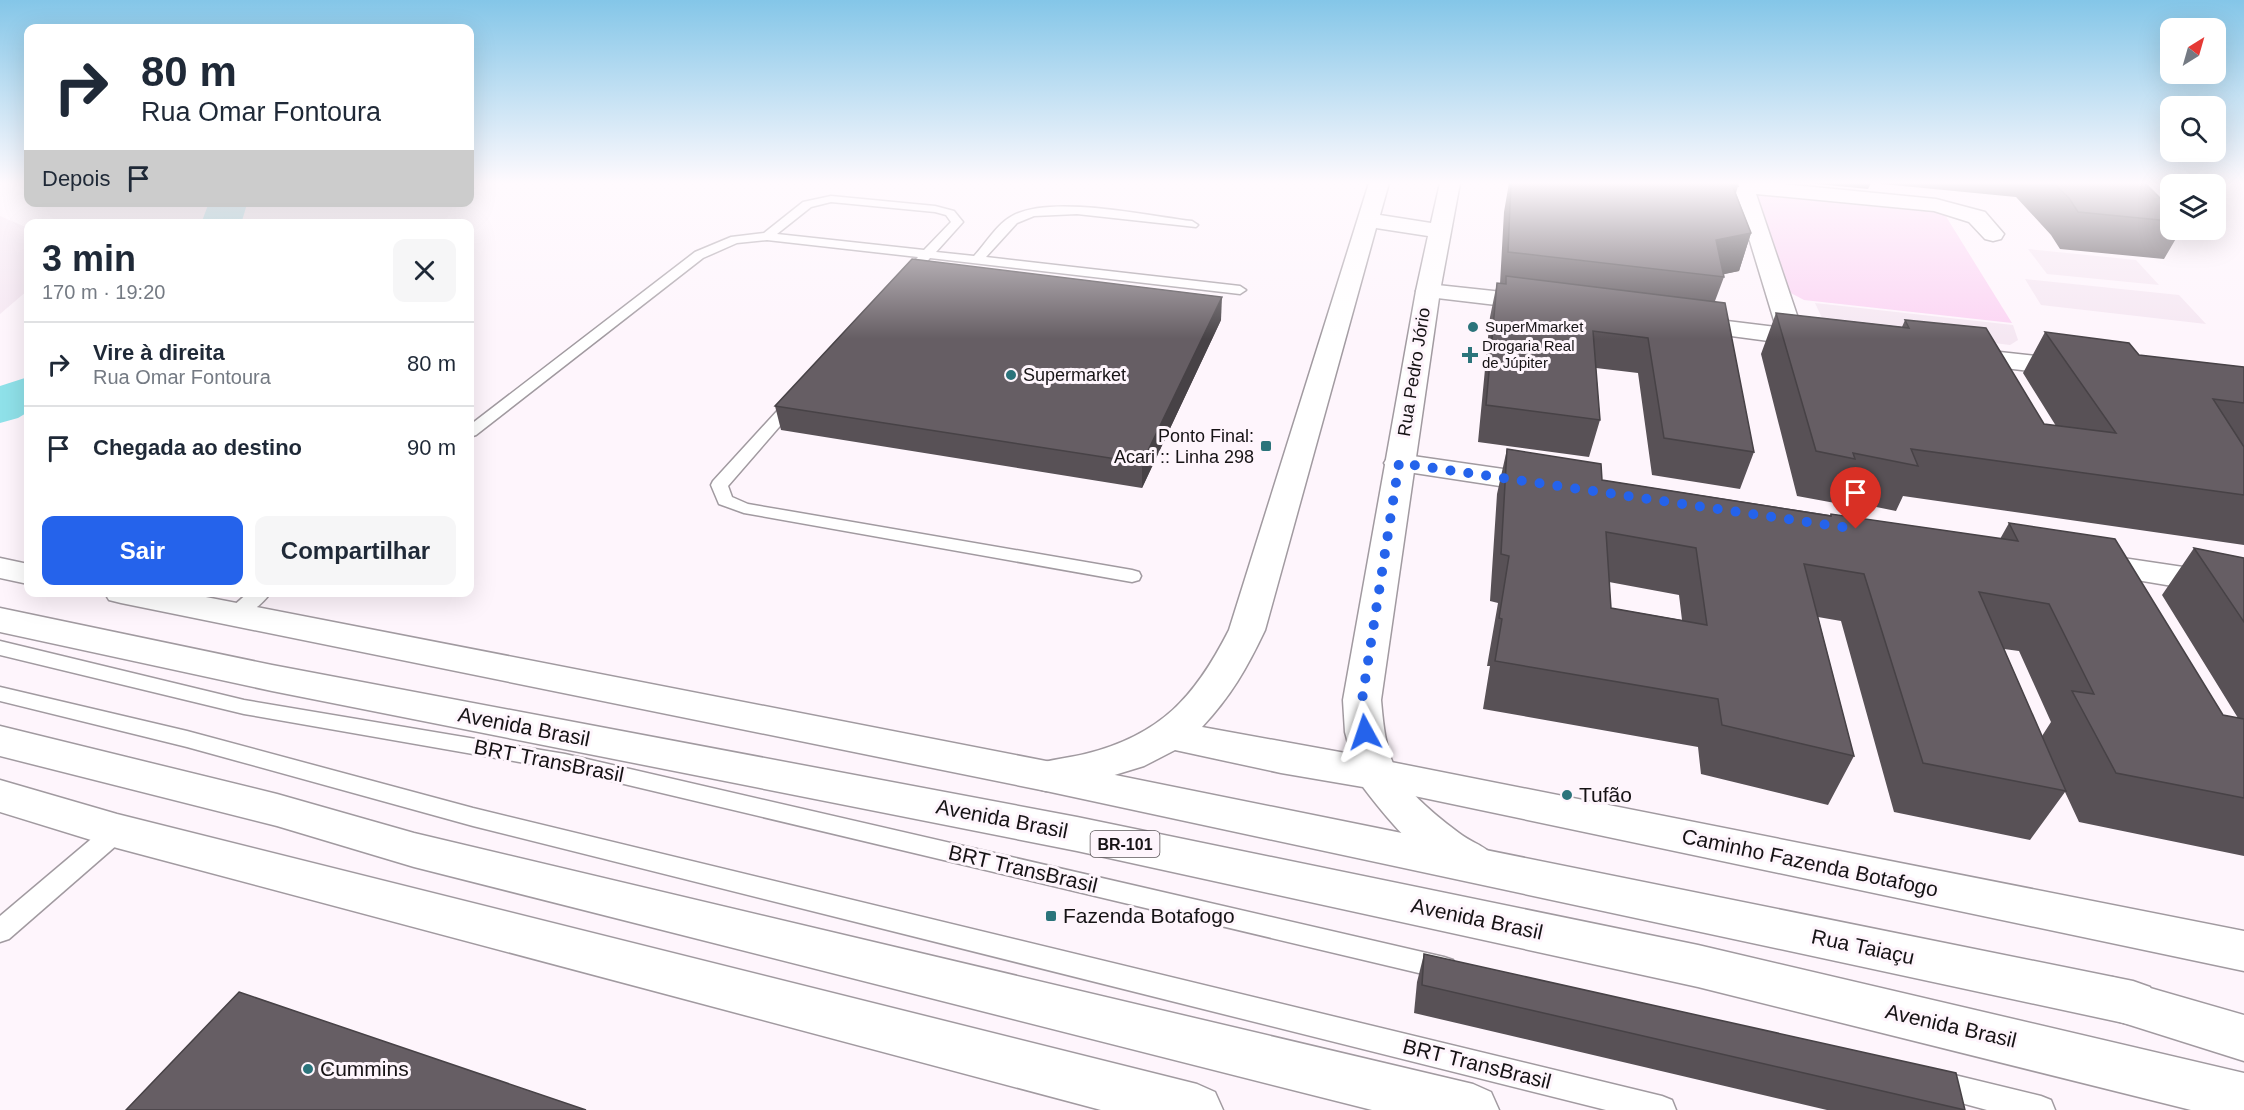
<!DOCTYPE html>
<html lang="pt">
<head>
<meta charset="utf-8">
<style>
  :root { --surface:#fff; --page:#f6f6f7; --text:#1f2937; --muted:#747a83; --line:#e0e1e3; --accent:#2563eb }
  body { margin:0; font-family:Arial,sans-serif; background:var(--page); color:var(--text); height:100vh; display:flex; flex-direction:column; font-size:22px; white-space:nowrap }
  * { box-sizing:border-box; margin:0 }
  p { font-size:20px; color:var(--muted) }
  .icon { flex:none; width:33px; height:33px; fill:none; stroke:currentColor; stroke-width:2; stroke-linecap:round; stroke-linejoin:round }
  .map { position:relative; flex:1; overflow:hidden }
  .panel { position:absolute; left:24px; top:219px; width:450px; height:378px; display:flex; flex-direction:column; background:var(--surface); border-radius:12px; box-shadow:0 6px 24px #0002 }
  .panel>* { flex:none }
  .top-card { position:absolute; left:24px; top:24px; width:450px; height:183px; border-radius:12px; box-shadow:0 6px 24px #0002; background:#fff; color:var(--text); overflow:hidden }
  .needle { width:39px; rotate:37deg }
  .controls { position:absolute; left:2160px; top:18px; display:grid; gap:12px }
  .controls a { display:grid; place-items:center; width:66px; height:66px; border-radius:12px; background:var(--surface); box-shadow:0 6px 24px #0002; font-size:30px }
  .pin { position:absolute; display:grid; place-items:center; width:51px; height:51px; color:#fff; margin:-62px -26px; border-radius:50% 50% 50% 0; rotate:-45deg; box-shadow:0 0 6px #0007 }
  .pin .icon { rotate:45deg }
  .me { position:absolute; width:66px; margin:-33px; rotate:355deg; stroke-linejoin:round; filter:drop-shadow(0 0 4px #0008) }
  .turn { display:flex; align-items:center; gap:21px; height:126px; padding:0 18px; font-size:27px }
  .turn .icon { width:78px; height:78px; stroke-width:2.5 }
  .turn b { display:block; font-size:42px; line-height:51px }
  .then { display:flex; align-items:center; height:57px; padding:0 18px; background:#0003; gap:12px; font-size:22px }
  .round { display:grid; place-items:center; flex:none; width:63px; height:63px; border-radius:12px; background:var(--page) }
  .headline { display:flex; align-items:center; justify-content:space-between; height:102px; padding:0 18px }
  h1 { font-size:36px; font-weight:600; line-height:45px }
  .primary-button { display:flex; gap:12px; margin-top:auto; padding:12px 18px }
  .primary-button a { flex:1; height:69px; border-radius:12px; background:var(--accent); color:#fff; font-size:24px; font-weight:600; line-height:69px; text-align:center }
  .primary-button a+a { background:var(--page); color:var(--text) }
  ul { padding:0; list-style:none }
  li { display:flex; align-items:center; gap:18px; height:84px; padding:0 18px; border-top:2px solid var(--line) }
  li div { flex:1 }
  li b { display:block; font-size:22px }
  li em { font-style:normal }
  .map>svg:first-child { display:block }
  .built { fill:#f5e7f2 }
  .green { fill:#fbd4f3 }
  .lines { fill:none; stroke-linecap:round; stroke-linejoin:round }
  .river { fill:#8fe1e9; fill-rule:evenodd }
  .lane-casing { stroke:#a19aa0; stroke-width:3 }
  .street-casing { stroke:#a19aa0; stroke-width:3 }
  .secondary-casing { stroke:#a19aa0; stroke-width:3 }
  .primary-casing { stroke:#a19aa0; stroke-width:3 }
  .highway-casing { stroke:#a19aa0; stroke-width:3 }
  .lane { fill:#fff; fill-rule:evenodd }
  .street { fill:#fff; fill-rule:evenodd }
  .secondary { fill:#fff; fill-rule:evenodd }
  .primary { fill:#fff; fill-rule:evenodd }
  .highway { fill:#fff; fill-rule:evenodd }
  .wall { fill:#585156; fill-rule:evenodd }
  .shaded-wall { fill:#474246 }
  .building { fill:#665e64; stroke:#474246; stroke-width:1.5; fill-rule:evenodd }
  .route { stroke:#2563eb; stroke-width:10; stroke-dasharray:0 18 }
  .poi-dot { fill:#2b747b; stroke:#fef5fc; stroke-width:2 }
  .labels { text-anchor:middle; stroke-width:6; stroke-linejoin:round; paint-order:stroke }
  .far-poi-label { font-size:15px; fill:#161315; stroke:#fef5fc; text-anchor:start }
  .shield { fill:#fef5fc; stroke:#5c575a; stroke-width:1.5 }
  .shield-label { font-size:16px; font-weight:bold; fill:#161315 }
  .street-label { font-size:18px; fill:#161315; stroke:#fef5fc }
  .poi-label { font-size:18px; fill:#161315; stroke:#fef5fc; text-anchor:start }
  .near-street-label { font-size:21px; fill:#161315; stroke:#fef5fc }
  .near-poi-label { font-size:21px; fill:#161315; stroke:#fef5fc; text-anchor:start }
</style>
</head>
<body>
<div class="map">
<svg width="2244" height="1110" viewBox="0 0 2244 1110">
  <rect width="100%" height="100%" fill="#fef5fc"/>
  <g class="built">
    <path d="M0 216 28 228V290L0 314Z"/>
    <path d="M2028 249 2136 260 2159 285 2047 274Z"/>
    <path d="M2025 279 2179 295 2206 324 2041 305Z"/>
    <path d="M1815 303 2013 325 2018 340 2010 345 1824 322Z"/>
  </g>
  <path class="green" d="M1751 192 1942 210 2012 323 1804 300 1787 291Z"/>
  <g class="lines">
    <g class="river">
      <path d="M207 202H246L247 204 241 224H201L208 205Z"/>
      <path d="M28 377V412L18 418 0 423V386Z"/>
    </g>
    <g class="lane-casing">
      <g id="lane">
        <path d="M831 196 935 206 954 211 963 222 936 252 974 256C986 243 997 224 1012 216 1050 194 1148 216 1192 221L1198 225 1196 227 1077 214 1034 216 1017 223 986 257 1240 286 1246 290 1240 294 930 258 910 281 905 282 899 278 918 257 767 240 737 243 703 258 476 435 470 437V425L695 252 731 237 764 233 803 202ZM831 202 935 212 946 215 951 222 924 250 777 234 811 207Z"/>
        <path d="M794 396 799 398 802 401 799 404 728 486 732 497 748 504 1132 570 1139 572 1141 576 1139 580 1132 582 744 513 719 504 711 485 713 481 789 398Z"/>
        <path d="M249 592H271C263 604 242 622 227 618L224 614Z"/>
        <path d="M0 641 244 700 565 754 1444 957 1453 960 1457 968 1453 976 1444 979 565 770 244 714 0 655Z"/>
        <path d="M0 687 187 731 473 808 1662 1096 1672 1100 1676 1110H1606L473 826 187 747 0 701Z"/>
        <path d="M117 822 125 824 129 831 125 838 9 939 0 942V916L109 824Z"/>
        <path d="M1938 1071 2041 1096 2051 1100 2055 1110H1987L1928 1094 1924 1084 1928 1074Z"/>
      </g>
    </g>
    <g class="street-casing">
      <g id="street">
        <path d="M1698 183H1773L1936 199 1985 212 2004 234 2001 239 1993 241 1985 239 1969 222 1934 211 1756 194 1802 330 1822 334 1826 339 1822 344 1813 347 1686 330 1677 328 1674 323 1677 318 1686 316 1776 327 1735 192 1701 187Z"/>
        <path d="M1428 284 1539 296 1548 298 1551 303 1548 308 1539 310 1420 296 1416 291 1420 286Z"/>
        <path d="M1963 348 2072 360 2081 362 2085 368 2081 374 2072 376 1954 362 1950 356 1954 350Z"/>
        <path d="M1399 454 1545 475 1556 478 1560 484 1556 490 1545 493 1388 469 1384 463 1388 457Z"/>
        <path d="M2089 553 2244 576V598L2077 570 2072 563 2077 556Z"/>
        <path d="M1376 759 2244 931V971L1362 785 1356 774 1362 763Z"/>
      </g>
    </g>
    <g class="secondary-casing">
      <path id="secondary" d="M1369 183H1389L1380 215 1431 223 1440 183H1460L1440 291 1381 700C1383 722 1385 747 1395 768 1405 791 1439 818 1459 833 1476 846 1487 844 1498 864L1491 877C1486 879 1479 882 1473 881 1431 873 1388 820 1363 787L1281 773 1175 750 1144 766 1085 784 1046 791 1032 787 1026 776 1032 765C1049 760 1068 758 1085 754 1161 735 1195 697 1229 630ZM1376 228 1428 236 1416 291 1343 700 1345 732 1351 754 1202 727C1231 696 1247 668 1265 630Z"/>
    </g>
    <g class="primary-casing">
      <g id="primary">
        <path d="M0 558 28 564V584L0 578Z"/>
        <path d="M104 592H180L1046 761 2133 981 2150 987 2157 1003 2150 1019 2133 1025 1046 791 121 603 109 600Z"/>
        <path d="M0 780 117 814 1197 1084 1215 1092 1223 1110H1101L117 848 0 812Z"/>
      </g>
    </g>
    <g class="highway-casing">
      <g id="highway">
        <path d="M0 608 272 665 1077 817 1698 945 2244 1073V1110H2191L1698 987 1077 851 272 691 0 632Z"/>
        <path d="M0 726 277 794 414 833 1473 1084 1491 1092 1499 1110H1372L414 867 277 826 0 756Z"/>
        <path d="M2112 977 2244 1015V1061L2095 1014 2088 999 2095 984Z"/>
      </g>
    </g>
    <use href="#lane" class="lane"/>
    <use href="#street" class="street"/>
    <use href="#secondary" class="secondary"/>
    <use href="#primary" class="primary"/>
    <use href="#highway" class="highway"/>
  </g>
  <g class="wall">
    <path d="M1509 183H1737L1738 186 1736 193 1751 233 1739 271 1723 274 1724 277 1715 301 1754 452 1740 489 1652 475 1638 373 1596 368 1600 420 1589 457 1478 442 1490 317 1497 283 1500 284 1504 212Z"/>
    <path d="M1806 183H1871L1868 189Z"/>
    <path d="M1872 183H2145L2170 208V230H2181L2164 259 2060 249 2051 235 2016 197Z"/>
    <path d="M1776 313 1902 327 1905 320 2044 424 2056 426 2023 373 2045 332 2139 355 2244 367V545L1903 496 1896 511 1837 499 1835 503 1797 496 1761 354Z"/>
    <path d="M1221 320 1142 488 781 430 775 406Z"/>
    <path d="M1507 449 1602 480 1830 515 1831 514 2000 539 2009 523 2223 715 2238 718 2162 595 2194 548 2244 558V856L2079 822 2065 792 2030 840 1894 812 1841 621 1818 617 1854 756 1828 805 1701 774 1698 747 1483 709 1490 666H1487L1498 603 1490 601 1497 494ZM1609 582 1679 595 1682 620 1611 608ZM2004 649 2019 651 2051 722 2042 736Z"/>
    <path d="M1424 954 1965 1110H1827L1414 1013 1417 982Z"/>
  </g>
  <g class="shaded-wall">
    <path d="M1751 233 1739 271 1716 276V240Z"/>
    <path d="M1222 297 1221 320 1142 488V463Z"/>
  </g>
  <g class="building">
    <path d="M1511 183H1737L1738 186 1732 185 1751 233 1716 240 1724 277 1508 252Z"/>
    <path d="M2053 183H2145L2170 208V221L2078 212 2069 198Z"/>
    <path d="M912 259 1222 297 1142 463 775 406Z"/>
    <path d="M1506 276 1725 303 1754 452 1664 438 1648 338 1593 331 1600 420 1486 405 1497 283 1506 284Z"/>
    <path d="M1776 313 1909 328 1905 320 1986 328 2044 424 2116 433 2045 332 2129 343 2139 355 2244 367V403L2213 399 2244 447V495L1911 449 1918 466 1853 453 1855 459 1816 451Z"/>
    <path d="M1507 449 1601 464 1602 480 1831 516V514L2018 541 2009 523 2115 539 2223 715 2244 719V798L2116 773 2072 691 2094 694 2049 604 1979 592 2066 791 1923 763 1864 574 1804 564 1854 756 1722 725 1718 699 1495 661 1502 619 1499 618 1509 556 1501 554ZM1606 532 1696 548 1707 625 1611 608Z"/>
    <path d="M2194 548 2244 558V622Z"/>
    <path d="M1424 954 1956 1073 1965 1110 1422 985Z"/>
    <path d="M239 992 586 1110H126Z"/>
  </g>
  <linearGradient id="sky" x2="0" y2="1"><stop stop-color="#84c6e8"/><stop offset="0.54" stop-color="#fffafe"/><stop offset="1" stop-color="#fffafe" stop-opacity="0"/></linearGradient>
  <rect width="2244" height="339" fill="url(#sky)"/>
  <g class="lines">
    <path class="route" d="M1365 732 1362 700 1399 463 1856 529"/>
  </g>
  <g class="poi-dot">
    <circle cx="1473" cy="327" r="6"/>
    <path d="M1467 346h6v6h6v6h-6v6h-6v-6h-6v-6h6z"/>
    <circle cx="1011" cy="375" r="6"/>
    <rect x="1260" y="440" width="12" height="12" rx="3"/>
    <circle cx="1567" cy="795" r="6"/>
    <rect x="1045" y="910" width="12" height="12" rx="3"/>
    <circle cx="308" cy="1069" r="6"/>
  </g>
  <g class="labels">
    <g class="far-poi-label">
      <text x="1485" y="332">SuperMmarket</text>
      <text x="1482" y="351">Drogaria Real<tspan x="1482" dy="17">de Júpiter</tspan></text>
    </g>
    <rect class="shield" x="1090.5" y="831" width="69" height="26" rx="4.5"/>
    <g class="shield-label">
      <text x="1125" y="850">BR-101</text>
    </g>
    <g class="street-label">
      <text transform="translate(1414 372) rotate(-81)" y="6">Rua Pedro Jório</text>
    </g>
    <g class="poi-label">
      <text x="1023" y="381">Supermarket</text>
      <text x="1254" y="442" text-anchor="end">Ponto Final:<tspan x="1254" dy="21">Acari :: Linha 298</tspan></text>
    </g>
    <g class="near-street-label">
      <text transform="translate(524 727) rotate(11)" y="7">Avenida Brasil</text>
      <text transform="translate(549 761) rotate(11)" y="7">BRT TransBrasil</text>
      <text transform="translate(1002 819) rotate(11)" y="7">Avenida Brasil</text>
      <text transform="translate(1810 863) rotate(12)" y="7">Caminho Fazenda Botafogo</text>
      <text transform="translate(1023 869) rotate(13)" y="7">BRT TransBrasil</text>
      <text transform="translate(1477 919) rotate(12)" y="7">Avenida Brasil</text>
      <text transform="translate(1863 947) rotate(12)" y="7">Rua Taiaçu</text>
      <text transform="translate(1951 1026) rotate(13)" y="7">Avenida Brasil</text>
      <text transform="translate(1477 1064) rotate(14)" y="7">BRT TransBrasil</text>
    </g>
    <g class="near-poi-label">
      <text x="1579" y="802">Tufão</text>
      <text x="1063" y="923">Fazenda Botafogo</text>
      <text x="320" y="1076">Cummins</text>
    </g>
  </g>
</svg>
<div class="controls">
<a><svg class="needle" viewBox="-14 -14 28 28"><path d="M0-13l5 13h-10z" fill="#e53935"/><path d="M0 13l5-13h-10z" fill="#747a83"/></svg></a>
<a><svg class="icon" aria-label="search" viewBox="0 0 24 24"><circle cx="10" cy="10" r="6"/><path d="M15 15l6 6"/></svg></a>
<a><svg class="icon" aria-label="layers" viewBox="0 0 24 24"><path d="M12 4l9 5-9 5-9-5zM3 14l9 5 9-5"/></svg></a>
</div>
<div class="pin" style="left:1856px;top:529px;background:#d93025"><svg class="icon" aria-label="arrive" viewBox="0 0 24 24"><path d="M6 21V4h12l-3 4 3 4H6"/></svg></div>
<svg class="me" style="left:1365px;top:732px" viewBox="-20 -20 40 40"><path d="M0-17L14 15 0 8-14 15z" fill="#2563eb" stroke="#fff" stroke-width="4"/></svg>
<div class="top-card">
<div class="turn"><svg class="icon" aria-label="right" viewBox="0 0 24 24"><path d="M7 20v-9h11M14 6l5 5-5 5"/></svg><div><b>80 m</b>Rua Omar Fontoura</div></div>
<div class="then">Depois<svg class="icon" aria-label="arrive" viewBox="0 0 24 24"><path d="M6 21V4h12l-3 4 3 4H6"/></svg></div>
</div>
<section class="panel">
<div class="headline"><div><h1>3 min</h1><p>170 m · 19:20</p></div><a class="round"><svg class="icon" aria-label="close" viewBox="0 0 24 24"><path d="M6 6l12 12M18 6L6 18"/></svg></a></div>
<ul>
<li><svg class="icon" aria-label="right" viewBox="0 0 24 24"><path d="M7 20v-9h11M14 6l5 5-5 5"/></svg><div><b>Vire à direita</b><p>Rua Omar Fontoura</p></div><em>80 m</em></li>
<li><svg class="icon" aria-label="arrive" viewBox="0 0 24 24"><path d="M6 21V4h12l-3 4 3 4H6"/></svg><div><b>Chegada ao destino</b></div><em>90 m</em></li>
</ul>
<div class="primary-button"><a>Sair</a><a>Compartilhar</a></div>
</section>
</div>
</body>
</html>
